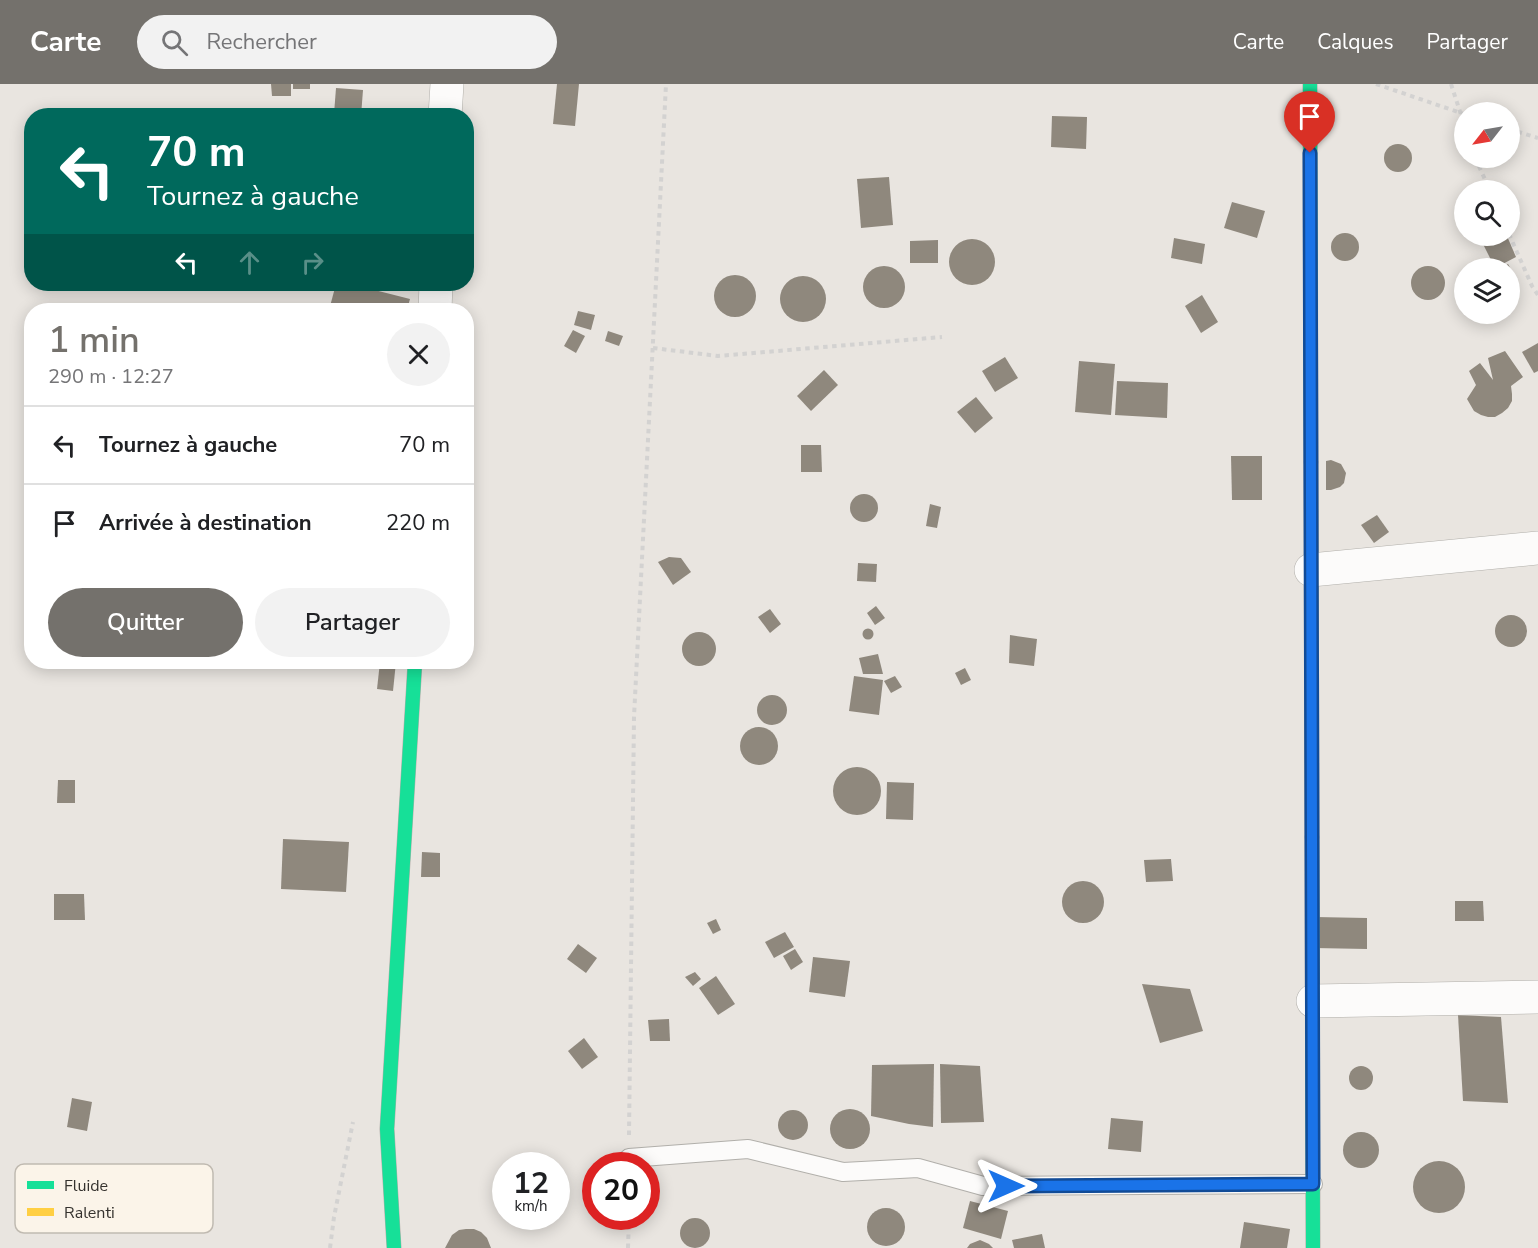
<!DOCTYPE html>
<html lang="fr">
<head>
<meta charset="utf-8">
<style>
  :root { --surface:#fff; --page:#f2f2f2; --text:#202124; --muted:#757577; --line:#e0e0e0; --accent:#74716c }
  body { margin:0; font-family:"Nunito Sans",sans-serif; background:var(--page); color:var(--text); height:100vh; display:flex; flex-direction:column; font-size:22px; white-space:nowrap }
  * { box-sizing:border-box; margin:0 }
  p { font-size:20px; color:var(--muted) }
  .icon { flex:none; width:33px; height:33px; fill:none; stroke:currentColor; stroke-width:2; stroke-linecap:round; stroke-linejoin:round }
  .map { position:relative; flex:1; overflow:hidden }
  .sheet { position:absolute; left:24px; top:219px; width:450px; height:366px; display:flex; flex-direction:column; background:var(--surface); border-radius:24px; box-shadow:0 3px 15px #0003 }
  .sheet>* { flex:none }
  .top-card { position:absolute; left:24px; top:24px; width:450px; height:183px; border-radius:24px; box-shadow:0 3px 15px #0003; background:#00695c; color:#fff; overflow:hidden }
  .needle { width:39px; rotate:239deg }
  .controls { position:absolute; left:1454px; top:18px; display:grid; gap:12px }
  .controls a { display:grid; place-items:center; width:66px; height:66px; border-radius:50%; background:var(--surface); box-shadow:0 3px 15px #0003; font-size:30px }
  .speed { position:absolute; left:492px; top:1068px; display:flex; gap:12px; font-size:30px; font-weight:700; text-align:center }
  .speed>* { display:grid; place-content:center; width:78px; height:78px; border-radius:50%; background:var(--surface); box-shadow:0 3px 15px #0003; line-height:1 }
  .speed small { font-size:15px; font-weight:400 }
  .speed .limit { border:9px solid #d22; background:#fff; color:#111 }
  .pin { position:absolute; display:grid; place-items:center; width:51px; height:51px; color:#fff; margin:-62px -26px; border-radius:50% 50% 50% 0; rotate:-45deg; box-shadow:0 0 6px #0007 }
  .pin .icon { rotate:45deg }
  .me { position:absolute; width:66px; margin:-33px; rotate:90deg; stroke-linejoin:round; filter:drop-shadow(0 0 4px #0008) }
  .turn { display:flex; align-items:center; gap:21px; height:126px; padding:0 24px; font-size:27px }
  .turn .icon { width:78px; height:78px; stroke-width:2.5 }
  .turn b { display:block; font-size:42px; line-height:51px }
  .lanes { display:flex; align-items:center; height:57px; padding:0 24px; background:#0003; justify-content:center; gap:30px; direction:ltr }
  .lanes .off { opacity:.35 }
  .round { display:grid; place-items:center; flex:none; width:63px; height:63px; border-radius:32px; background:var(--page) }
  .overview { display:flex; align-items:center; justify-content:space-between; height:102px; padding:0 24px }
  h1 { font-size:36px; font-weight:600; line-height:45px; color:var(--accent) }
  .button { display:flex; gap:12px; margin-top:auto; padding:12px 24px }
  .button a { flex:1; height:69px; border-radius:36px; background:var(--accent); color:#fff; font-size:24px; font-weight:600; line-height:69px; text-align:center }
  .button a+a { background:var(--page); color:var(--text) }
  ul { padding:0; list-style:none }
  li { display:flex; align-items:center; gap:18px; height:78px; padding:0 24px; border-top:2px solid var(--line) }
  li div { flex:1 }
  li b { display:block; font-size:22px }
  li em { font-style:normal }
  header { display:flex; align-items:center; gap:36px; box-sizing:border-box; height:84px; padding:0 30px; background:var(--accent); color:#fff }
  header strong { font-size:28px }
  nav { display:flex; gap:33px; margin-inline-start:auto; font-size:21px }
  .search { width:420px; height:54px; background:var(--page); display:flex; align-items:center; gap:15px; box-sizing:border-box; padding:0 21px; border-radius:33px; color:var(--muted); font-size:22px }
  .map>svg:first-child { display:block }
  .building { fill:#8f887d }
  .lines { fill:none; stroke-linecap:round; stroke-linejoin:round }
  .lane-casing { stroke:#b1afaa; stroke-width:20 }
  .street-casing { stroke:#b1afaa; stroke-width:34 }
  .fast-casing { stroke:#b1afaa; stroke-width:15 }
  .slow-casing { stroke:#b1afaa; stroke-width:15 }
  .path { stroke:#d3d2d1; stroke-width:4; stroke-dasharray:4.5 4.5; stroke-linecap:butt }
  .lane { stroke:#fcfbfa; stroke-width:18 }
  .street { stroke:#fcfbfa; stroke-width:33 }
  .fast { stroke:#16e098; stroke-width:14 }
  .slow { stroke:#ffcf43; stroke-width:14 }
  .route-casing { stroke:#114b97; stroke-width:15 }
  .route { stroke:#1a73e8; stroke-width:10 }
  .key { fill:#fbf4e9; stroke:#c0bab1; stroke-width:1.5 }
  .key-label { font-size:16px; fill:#35322e }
</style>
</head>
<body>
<header>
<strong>Carte</strong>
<div class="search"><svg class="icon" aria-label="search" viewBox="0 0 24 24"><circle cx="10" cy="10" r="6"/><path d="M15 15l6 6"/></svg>Rechercher</div>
<nav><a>Carte</a><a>Calques</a><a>Partager</a></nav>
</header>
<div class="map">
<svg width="1538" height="1164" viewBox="0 0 1538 1164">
  <rect width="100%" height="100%" fill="#e9e5e0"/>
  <g class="building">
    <path d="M271 0H291V12H272Z"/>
    <rect x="293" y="0" width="17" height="5"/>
    <path d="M557 0H579L575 42 553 40Z"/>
    <path d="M336 4 363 6 361 32 334 30Z"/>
    <path d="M1052 32 1087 33 1086 65 1051 63Z"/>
    <circle cx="1398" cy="74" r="14"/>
    <path d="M889 93 893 141 861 144 857 95Z"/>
    <path d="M1232 118 1265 127 1257 154 1224 144Z"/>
    <circle cx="1345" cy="163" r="14"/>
    <path d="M1503 152H1507L1516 173 1495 184 1483 160Z"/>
    <path d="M1174 154 1205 160 1202 180 1171 174Z"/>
    <circle cx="972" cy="178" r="23"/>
    <path d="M938 156V179H910V157Z"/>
    <path d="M1508 180 1516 194 1509 198V184H1501Z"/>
    <circle cx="1428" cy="199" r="17"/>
    <circle cx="884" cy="203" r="21"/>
    <circle cx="735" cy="212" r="21"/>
    <circle cx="803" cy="215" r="23"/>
    <path d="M336 200H351L410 215 407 226H329Z"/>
    <path d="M1202 211 1218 238 1201 249 1185 222Z"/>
    <path d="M578 227 595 231 591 246 574 241Z"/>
    <path d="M573 246 585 252 576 269 564 262Z"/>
    <path d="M608 247 623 252 619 262 605 257Z"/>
    <path d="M1538 259V287L1534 289 1522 268Z"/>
    <path d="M1505 267 1523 293 1511 302 1512 310V317L1508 324 1502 329 1495 333H1488L1481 331 1474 327 1467 315 1476 301 1469 287 1480 279 1493 296 1488 274Z"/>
    <path d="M1005 273 1018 294 995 308 982 287Z"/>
    <path d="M1079 277 1115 280 1111 331 1075 328Z"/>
    <path d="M824 286 838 301 811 327 797 312Z"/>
    <path d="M1117 297 1168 299 1167 334 1115 331Z"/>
    <path d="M976 313 993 334 975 349 957 328Z"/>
    <path d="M801 361H821L822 388H801Z"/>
    <path d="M1231 372H1262V416H1232Z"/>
    <path d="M1331 376 1341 380 1346 389 1344 399 1340 403 1331 406H1326V377Z"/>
    <circle cx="864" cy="424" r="14"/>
    <path d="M930 420 941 423 937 444 926 442Z"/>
    <path d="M1377 431 1389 448 1374 459 1361 441Z"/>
    <path d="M669 473 681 474 691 488 673 501 658 478Z"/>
    <path d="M858 479 877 480 876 498 857 497Z"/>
    <path d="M876 522 885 534 875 541 867 529Z"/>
    <path d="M770 525 781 540 770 549 758 533Z"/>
    <circle cx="1511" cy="547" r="16"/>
    <circle cx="868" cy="550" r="5.5"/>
    <circle cx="699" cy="565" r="17"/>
    <path d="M1010 551 1037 555 1034 582 1009 579Z"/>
    <path d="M878 570 883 590H863L859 574Z"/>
    <path d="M380 578H396L393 607 377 605Z"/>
    <path d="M965 584 971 596 961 601 955 589Z"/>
    <path d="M854 592 883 596 879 631 849 627Z"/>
    <path d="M895 592 902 603 891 609 884 597Z"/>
    <circle cx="772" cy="626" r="15"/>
    <circle cx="759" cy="662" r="19"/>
    <circle cx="857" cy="707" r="24"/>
    <path d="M58 696H75V719H57Z"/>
    <path d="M887 698 914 699 913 736 886 735Z"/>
    <path d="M283 755 349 758 346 808 281 805Z"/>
    <path d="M422 768 440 769V793H421Z"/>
    <path d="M1171 775 1173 797 1146 798 1144 776Z"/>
    <circle cx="1083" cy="818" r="21"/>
    <path d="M54 810H84L85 836H54Z"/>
    <path d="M1455 817H1483L1484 837H1455Z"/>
    <path d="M1315 833 1367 834V865L1314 864Z"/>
    <path d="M716 835 721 846 713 850 707 839Z"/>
    <path d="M785 848 794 863 774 874 765 858Z"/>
    <path d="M578 860 597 874 586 889 567 875Z"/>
    <path d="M795 865 803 878 791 886 783 872Z"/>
    <path d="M813 873 850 877 845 913 809 908Z"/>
    <path d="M695 888 701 895 693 902 685 893Z"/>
    <path d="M716 892 735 920 718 931 699 904Z"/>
    <path d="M1142 900 1190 905 1203 947 1160 959Z"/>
    <path d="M1458 931 1501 933 1508 1019 1463 1017Z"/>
    <path d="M669 935 670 957H650L648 936Z"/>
    <path d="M584 954 598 973 582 985 568 967Z"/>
    <path d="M934 980 933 1043 909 1040 871 1032 872 981Z"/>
    <path d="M940 980 980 982 984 1038 941 1039Z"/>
    <circle cx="1361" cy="994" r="12"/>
    <path d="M72 1014 92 1018 87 1047 67 1043Z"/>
    <circle cx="850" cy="1045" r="20"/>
    <circle cx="793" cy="1041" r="15"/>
    <path d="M1111 1034 1143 1037 1141 1068 1108 1065Z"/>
    <circle cx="1361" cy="1066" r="18"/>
    <circle cx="1439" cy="1103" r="26"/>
    <path d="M970 1117 1008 1127 1001 1155 963 1144Z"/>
    <circle cx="886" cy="1143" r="19"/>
    <circle cx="695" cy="1149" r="15"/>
    <path d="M1244 1138 1290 1145 1287 1164H1240Z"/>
    <path d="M466 1145H474L481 1148 487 1154 491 1164H445L452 1151 459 1146Z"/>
    <path d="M1042 1150 1045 1164H1014L1012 1156Z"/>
    <path d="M980 1156 989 1160 993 1164H967L970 1160Z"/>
  </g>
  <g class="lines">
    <g class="lane-casing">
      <path id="lane" d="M629 1074 748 1065 843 1088 918 1084 983 1102 1313 1100"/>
    </g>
    <g class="street-casing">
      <g id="street">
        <path d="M445 32 447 0"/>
        <path d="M435 226 436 200"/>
        <path d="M1311 486 1538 464"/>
        <path d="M1313 917 1538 913"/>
      </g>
    </g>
    <g class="fast-casing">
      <g id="fast">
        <path d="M1310 0 1311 378"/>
        <path d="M1312 753 1313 1164"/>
        <path d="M394 1164 387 1045 415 578"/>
      </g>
    </g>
    <g class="slow-casing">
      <path id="slow" d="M1311 378 1312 753"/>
    </g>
    <g class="path">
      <path d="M1376 0 1464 30"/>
      <path d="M1451 0 1464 40"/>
      <path d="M1509 45 1538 54"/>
      <path d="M1475 74 1490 106"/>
      <path d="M1509 150 1532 202 1538 211"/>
      <path d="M653 264 718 272 942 253"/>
      <path d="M629 1051 634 633 666 0"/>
      <path d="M330 1164 334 1133 353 1038"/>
      <path d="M628 1164 629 1132"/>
    </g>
    <use href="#lane" class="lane"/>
    <use href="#street" class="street"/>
    <use href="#fast" class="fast"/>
    <use href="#slow" class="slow"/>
  </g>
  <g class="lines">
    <g class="route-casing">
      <path id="route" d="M1006 1102 1313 1100 1310 69"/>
    </g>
    <use href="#route" class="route"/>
  </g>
  <rect x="15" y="1080" width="198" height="69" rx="9" class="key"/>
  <rect x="27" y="1097" width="27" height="8" fill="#16e098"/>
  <rect x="27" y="1124" width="27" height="8" fill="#ffcf43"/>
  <g class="key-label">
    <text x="64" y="1107">Fluide</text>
    <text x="64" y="1134">Ralenti</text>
  </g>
</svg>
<div class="controls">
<a><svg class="needle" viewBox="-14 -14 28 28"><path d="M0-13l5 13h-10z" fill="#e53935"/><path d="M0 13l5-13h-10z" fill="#757577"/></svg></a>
<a><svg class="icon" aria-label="search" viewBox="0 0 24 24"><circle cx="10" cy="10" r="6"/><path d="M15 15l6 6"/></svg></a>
<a><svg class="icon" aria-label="layers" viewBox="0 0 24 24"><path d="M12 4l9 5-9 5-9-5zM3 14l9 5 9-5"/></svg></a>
</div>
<div class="speed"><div>12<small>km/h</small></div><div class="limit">20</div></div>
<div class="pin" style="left:1310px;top:69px;background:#d93025"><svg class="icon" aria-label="arrive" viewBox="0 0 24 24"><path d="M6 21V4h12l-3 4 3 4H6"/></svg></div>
<svg class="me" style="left:1006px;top:1102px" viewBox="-20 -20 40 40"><path d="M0-17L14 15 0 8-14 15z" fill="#1a73e8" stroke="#fff" stroke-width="4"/></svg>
<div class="top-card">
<div class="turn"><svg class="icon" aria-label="left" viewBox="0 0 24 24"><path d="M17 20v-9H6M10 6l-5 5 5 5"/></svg><div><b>70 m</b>Tournez à gauche</div></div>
<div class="lanes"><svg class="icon" aria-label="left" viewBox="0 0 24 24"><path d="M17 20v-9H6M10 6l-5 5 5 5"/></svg><svg class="icon off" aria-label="ahead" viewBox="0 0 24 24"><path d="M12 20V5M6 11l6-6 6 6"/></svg><svg class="icon off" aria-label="right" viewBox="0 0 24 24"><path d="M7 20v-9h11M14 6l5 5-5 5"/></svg></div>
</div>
<section class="sheet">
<div class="overview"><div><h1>1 min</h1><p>290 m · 12:27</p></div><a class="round"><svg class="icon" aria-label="close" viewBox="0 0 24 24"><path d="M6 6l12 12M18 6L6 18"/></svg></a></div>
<ul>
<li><svg class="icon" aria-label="left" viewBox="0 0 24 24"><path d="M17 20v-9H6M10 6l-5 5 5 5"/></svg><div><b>Tournez à gauche</b></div><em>70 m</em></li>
<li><svg class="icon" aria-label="arrive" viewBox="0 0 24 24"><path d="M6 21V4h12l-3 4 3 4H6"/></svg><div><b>Arrivée à destination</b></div><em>220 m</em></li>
</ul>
<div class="button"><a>Quitter</a><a>Partager</a></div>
</section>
</div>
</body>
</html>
